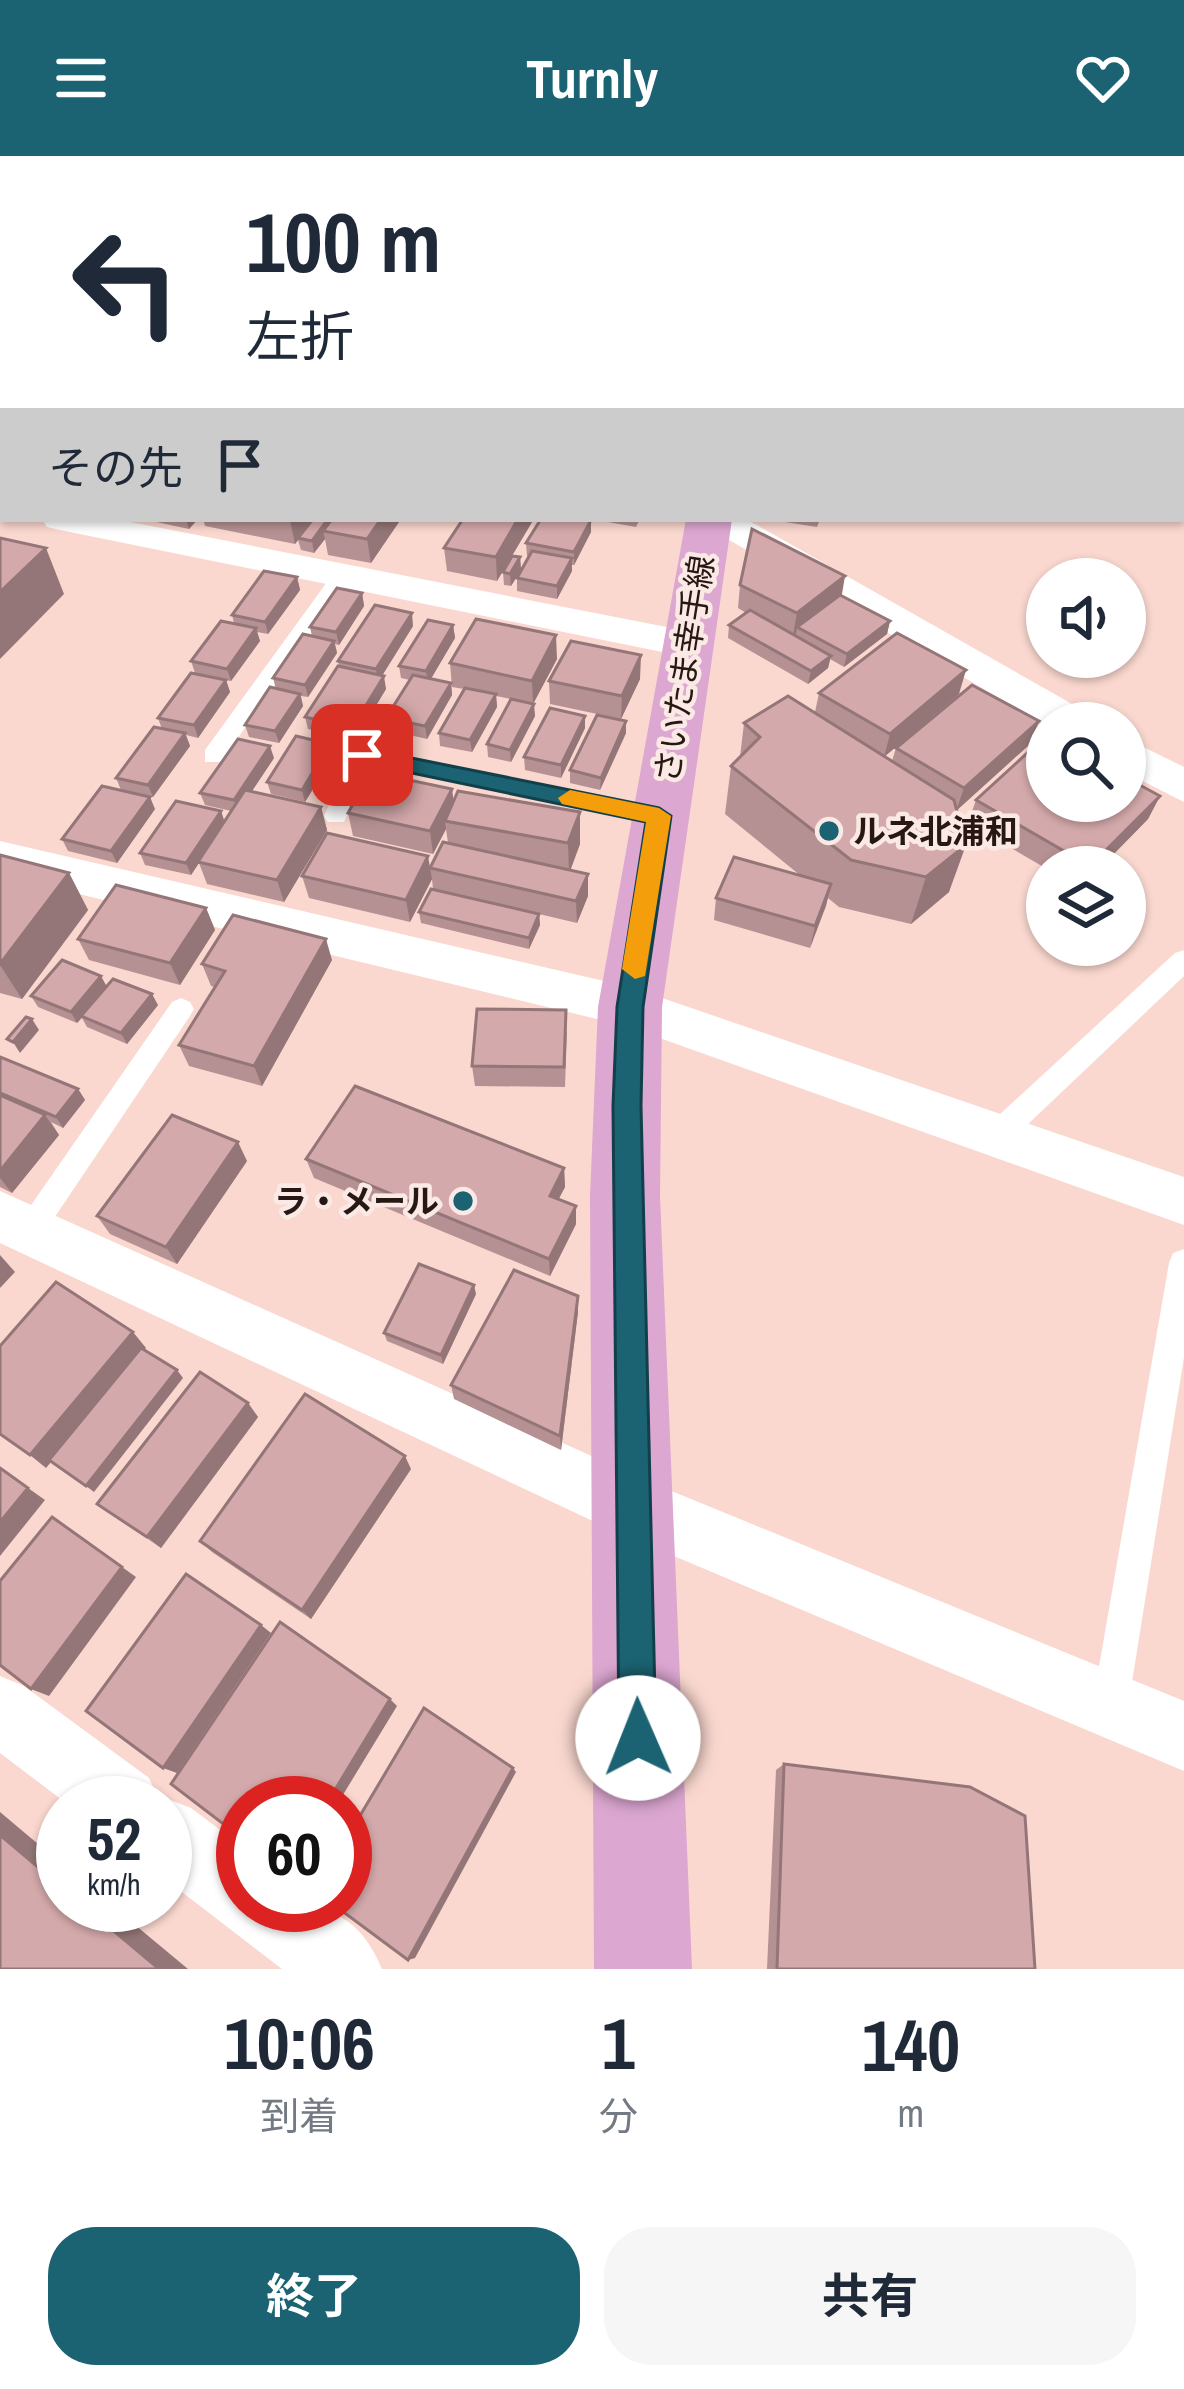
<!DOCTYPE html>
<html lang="ja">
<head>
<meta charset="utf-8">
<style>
  :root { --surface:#fff; --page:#f6f6f7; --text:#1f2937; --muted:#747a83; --accent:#1b6372 }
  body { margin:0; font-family:"Archivo Narrow","Noto Sans JP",sans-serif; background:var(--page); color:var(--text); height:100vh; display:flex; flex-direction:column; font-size:45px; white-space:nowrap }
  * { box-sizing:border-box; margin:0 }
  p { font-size:39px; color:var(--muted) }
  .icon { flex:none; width:66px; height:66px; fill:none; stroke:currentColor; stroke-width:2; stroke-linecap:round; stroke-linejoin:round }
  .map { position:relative; height:1813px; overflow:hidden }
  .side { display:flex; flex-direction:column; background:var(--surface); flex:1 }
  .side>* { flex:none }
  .banner { position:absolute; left:0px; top:0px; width:1185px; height:366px; box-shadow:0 3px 9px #0004; background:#fff; color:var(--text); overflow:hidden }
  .tools { position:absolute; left:1026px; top:402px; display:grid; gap:24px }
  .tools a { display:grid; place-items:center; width:120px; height:120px; border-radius:50%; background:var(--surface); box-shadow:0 3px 9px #0004; font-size:60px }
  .speed { position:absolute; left:36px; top:1620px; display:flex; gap:24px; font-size:60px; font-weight:700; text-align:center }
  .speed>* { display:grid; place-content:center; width:156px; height:156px; border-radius:50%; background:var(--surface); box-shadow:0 3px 9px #0004; line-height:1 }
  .speed small { font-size:30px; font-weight:400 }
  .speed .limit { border:18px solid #d22; background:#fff; color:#111 }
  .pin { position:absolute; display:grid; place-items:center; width:102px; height:102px; color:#fff; margin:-51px; border-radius:24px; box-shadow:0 6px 18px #0006 }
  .me { position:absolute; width:132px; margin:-66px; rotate:359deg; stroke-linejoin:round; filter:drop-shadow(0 0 9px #0008) }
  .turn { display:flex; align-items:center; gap:42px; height:252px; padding:0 48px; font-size:54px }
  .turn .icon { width:156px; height:156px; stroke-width:2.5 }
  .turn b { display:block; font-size:84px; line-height:102px }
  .then { display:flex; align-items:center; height:114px; padding:0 48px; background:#0003; gap:24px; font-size:45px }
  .eta { display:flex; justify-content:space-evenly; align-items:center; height:204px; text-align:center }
  .eta b { font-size:72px; font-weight:700; line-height:84px }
  .cta { display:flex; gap:24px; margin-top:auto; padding:24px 48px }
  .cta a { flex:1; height:138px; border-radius:48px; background:var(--accent); color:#fff; font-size:48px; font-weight:700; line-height:138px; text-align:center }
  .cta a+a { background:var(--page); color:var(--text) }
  header { display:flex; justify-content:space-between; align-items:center; height:156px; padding:0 48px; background:var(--accent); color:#fff; font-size:54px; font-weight:700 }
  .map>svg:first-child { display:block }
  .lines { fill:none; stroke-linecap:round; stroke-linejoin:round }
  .lane { fill:#fff; fill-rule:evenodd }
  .street { fill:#fff; fill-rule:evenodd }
  .secondary { fill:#edd3e8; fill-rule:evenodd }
  .primary { fill:#dca7d1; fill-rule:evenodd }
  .wall { fill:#b69193 }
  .shaded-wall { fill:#947678 }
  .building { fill:#d4a9ab; stroke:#947678; stroke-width:3 }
  .route { fill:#1b6372; stroke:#12404a; stroke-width:3 }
  .slow { fill:#f59e0b }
  .poi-dot { fill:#1b6372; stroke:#fbe9e5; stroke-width:4.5 }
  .labels { text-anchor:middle; stroke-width:9; stroke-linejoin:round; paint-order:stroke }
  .street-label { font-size:33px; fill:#271814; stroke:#fbe9e5 }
  .poi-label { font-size:33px; font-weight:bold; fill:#271814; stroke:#fbe9e5; text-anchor:start }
</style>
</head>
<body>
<header><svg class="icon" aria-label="menu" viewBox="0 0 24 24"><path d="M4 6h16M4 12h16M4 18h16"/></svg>Turnly<svg class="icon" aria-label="heart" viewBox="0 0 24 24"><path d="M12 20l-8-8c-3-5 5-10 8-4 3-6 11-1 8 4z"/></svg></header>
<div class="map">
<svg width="1184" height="1813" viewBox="0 0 1184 1813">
  <rect width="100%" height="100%" fill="#fad8cf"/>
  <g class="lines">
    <g class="lane">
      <path d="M529 0H543L527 3Z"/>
      <path d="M613 0H648L650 3H615Z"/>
      <path d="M342 413 352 419 221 606H205V594L335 415Z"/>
      <path d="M362 591 659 652 671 660 659 668 369 608 344 666H328L324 660 351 599Z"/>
      <path d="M1184 794V820L1005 990 995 993 985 990 981 981 985 972 1175 797Z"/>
      <path d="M181 842 190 846 194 853 190 860 40 1083 30 1087 20 1083 15 1074 20 1065 172 846Z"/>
      <path d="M1184 1093V1201L1128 1551 1123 1564 1110 1569 1097 1564 1092 1551 1169 1107 1173 1097Z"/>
    </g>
    <g class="street">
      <path d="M174 0H220L222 3H176Z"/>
      <path d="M959 0H991L993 3H961Z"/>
      <path d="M0 340 3 341V363L0 362Z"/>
      <path d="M42 363H115L687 475 701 479 707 488 701 497 687 501 60 374 47 371Z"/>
      <path d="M702 363H746L1088 557 1094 567 1047 570 707 371Z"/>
      <path d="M1125 582 1184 611V646L1125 616Z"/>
      <path d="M0 685 630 831 1184 1021V1069L626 870 0 719Z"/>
      <path d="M0 1035 652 1327 1184 1545V1615L610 1373 0 1087Z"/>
      <path d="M0 1520 24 1530 149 1622 159 1644 165 1642 191 1652 243 1691V1749C307 1749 353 1743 382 1813H282L165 1723V1647H66L0 1597Z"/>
    </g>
    <path class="secondary" d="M164 0H200L162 3Z"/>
    <g class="primary">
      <rect x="756" y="0" width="34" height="3"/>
      <path d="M686 363H732L662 851 660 1040 692 1813H594L590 1040 598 851Z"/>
    </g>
  </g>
  <g class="wall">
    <path d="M0 0H132L133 3H3V128L0 131Z"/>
    <path d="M284 0H471V3H291L284 2Z"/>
    <path d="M1002 0H1037L1030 3H1010Z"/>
    <path d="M1163 0H1184V42L1182 44V3H1162Z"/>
    <path d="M3 146V188H0V149Z"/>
    <path d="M3 220V317H0V223Z"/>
    <path d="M142 363H198L189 373Z"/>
    <path d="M203 363H401L371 407 328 399 325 383 314 397 301 394 298 384 295 388 205 370Z"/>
    <path d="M591 363H640L636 371Z"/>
    <path d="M766 363H820L817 371Z"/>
    <path d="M532 366 497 425 447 415 444 392Z"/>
    <path d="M591 376 574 409H572V415L557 443 517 435V422L529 400H527L526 387Z"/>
    <path d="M520 401 521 414 511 430 504 429 503 416Z"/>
    <path d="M297 421 300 434 268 478 257 476 260 485 231 525 226 524 230 536 198 582 186 579 190 590 153 641 121 634 116 622 162 573 158 562 195 517 191 505 234 467 232 459Z"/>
    <path d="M740 429 841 440 890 465 887 478 844 511 830 503 828 512 808 528 728 482 729 469 746 457 738 452Z"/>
    <path d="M362 437 364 450 339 489 335 488 337 497 308 541 301 540 303 550 279 587 249 581 245 569 276 533 273 522 312 480 310 471Z"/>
    <path d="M453 469 455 482 430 523 451 527 452 539 427 583 388 574 386 562 410 524 401 522 399 510Z"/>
    <path d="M413 470 382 520 386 533 355 584 308 573 305 561 339 511 338 505Z"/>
    <path d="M557 503 533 548 535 560 511 606 488 601 487 588 511 543 496 540 497 551 472 596 440 590 439 577 464 533 452 531 450 507Z"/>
    <path d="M640 523 621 563 550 548 549 525Z"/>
    <path d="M819 537 959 538 885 600 892 605 896 592 1039 565 1030 588 957 654 949 736 911 768 839 751 828 742 810 792 714 764 716 742 801 720 725 658 731 610 740 601 744 567 815 556Z"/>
    <path d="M585 572 561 622 525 614 524 601Z"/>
    <path d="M626 577 600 634 570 627V614Z"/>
    <path d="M333 600 305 646 271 638 267 626Z"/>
    <path d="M274 602 252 635 321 651 327 674 284 746 207 728 199 707 191 719 145 709 140 697 221 655 224 665 231 655 205 649 200 637Z"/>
    <path d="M1160 640 1148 663 1101 711H1047V713L968 667 976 644Z"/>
    <path d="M453 646 580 656V688L570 714 588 718V740L577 767 539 758 540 769 529 793 421 767 419 756 433 733 432 723 410 766 309 742 302 720 430 711 448 687 446 673 433 698 353 680 348 657Z"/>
    <path d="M155 653 117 707 68 695 62 683Z"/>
    <path d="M0 699 69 717 88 754 22 843 0 837Z"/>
    <path d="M206 752 215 774 180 829 89 804 78 783Z"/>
    <path d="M332 804 262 930 189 910 179 889 215 831 211 830 202 808Z"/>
    <path d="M31 840 158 849 127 888 87 871 82 862 77 867 38 851Z"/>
    <path d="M567 875 565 931 475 930 472 910Z"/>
    <path d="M0 901 78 933 85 944 63 972 51 966 59 979 12 1037 0 1031Z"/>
    <path d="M306 1003 564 1012 565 1031 558 1043 576 1068 550 1120 314 1022Z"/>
    <path d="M247 1005 177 1108 110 1078 97 1060Z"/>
    <path d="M476 1138 443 1208 387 1185 384 1177Z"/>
    <path d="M578 1140V1156L561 1294 454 1243 451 1229Z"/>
    <path d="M248 1247 258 1261 161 1392 97 1348Z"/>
    <path d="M411 1313 311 1463 212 1396 200 1385Z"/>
    <path d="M784 1608 1035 1813H767L776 1614Z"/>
  </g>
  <g class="shaded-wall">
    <rect x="454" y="0" width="17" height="3"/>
    <path d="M901 0H930L929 3H895Z"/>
    <path d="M3 194V210L0 213V197Z"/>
    <path d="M186 363H198L189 373Z"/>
    <path d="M291 363H314L295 388 290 364Z"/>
    <path d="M328 363H335L323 375 325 383 314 397 312 385Z"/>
    <path d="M381 363H401L371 407 367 383Z"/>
    <path d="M518 363H532V366L497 425 496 401Z"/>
    <path d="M591 364V376L574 409V396Z"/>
    <path d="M46 392 64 438 0 503V436Z"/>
    <path d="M520 401 521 414 511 430 510 418Z"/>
    <path d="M572 402V415L557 443V430Z"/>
    <path d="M845 420 841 444 797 471 796 478 793 480 797 457Z"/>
    <path d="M297 421 300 434 268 478 265 466Z"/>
    <path d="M362 437 364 450 339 489 336 476Z"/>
    <path d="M412 457 413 470 378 526 376 513Z"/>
    <path d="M890 465 887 478 844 511 847 498Z"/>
    <path d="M453 469 455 482 428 528 426 515Z"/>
    <path d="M256 472 260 485 231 525 227 513Z"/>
    <path d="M556 479 557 503 533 548 532 525Z"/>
    <path d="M334 485 337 497 308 541 305 529Z"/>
    <path d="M641 499 640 523 621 563 622 540Z"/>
    <path d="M831 500 828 512 808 528 811 515Z"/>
    <path d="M966 514 959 538 884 601 890 578Z"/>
    <path d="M384 520 386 533 355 584 352 572Z"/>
    <path d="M226 524 230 536 198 582 194 569Z"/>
    <path d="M451 527 452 539 427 583 425 570Z"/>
    <path d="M300 538 303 550 279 587 275 575Z"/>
    <path d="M496 538 497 551 472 596 470 584Z"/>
    <path d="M534 548 535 560 511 606 510 594Z"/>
    <path d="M585 560V572L561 622V609Z"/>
    <path d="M626 565V577L600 634 601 622Z"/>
    <path d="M1039 565 1030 588 956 655 964 632Z"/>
    <path d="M185 577 190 590 153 641 148 629Z"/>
    <path d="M330 588 333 600 305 646 302 634Z"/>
    <path d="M270 590 274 602 238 656 234 644Z"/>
    <path d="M452 633 455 656 445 665 446 673 433 698 430 675Z"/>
    <path d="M1160 640 1148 663 1101 711H1090Z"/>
    <path d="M150 641 155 653 117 707 111 695Z"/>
    <path d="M321 651 327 674 284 746 277 724Z"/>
    <path d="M221 655 225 667 191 719 186 707Z"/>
    <path d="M580 656V688L569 718 568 687Z"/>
    <path d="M966 689 949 736 911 768 926 721Z"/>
    <path d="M428 700 432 723 410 766 406 744Z"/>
    <path d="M69 717 88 754 22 843 0 809Z"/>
    <path d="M588 718V740L577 767 576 745Z"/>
    <path d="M831 728 826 750 810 792 815 770Z"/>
    <path d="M206 752 215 774 180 829 170 807Z"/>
    <path d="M539 758 540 769 529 793V782Z"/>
    <path d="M326 783 332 804 262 930 254 910Z"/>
    <path d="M101 820 107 831 77 867 71 856Z"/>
    <path d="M152 838 158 849 127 888 121 877Z"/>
    <path d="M32 863 39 874 20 897 13 886Z"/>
    <path d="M78 933 85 944 63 972 56 961Z"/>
    <path d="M45 959 59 979 12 1037 0 1022V1015Z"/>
    <path d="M238 986 247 1005 177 1108 166 1091Z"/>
    <path d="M564 1012 565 1031 551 1058 550 1040Z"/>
    <path d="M576 1050V1068L550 1120 549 1103Z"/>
    <path d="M0 1099 15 1116 0 1132Z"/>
    <path d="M474 1129 476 1138 443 1208 441 1199Z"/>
    <path d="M578 1140V1156L561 1294 560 1280Z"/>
    <path d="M133 1176 146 1192 46 1312 30 1299Z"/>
    <path d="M177 1214 183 1222 94 1336 86 1330Z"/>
    <path d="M248 1247 258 1261 161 1392 147 1381Z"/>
    <path d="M405 1300 411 1313 311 1463 302 1454Z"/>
    <path d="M28 1332 45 1344 0 1400V1366Z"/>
    <path d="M122 1411 136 1421 49 1540 31 1533Z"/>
    <path d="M261 1469 271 1477 177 1617 163 1612Z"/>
    <path d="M390 1543 397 1550 338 1647H327Z"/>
    <path d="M513 1612 516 1616 415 1802 408 1804Z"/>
    <path d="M0 1656 63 1709V1732L0 1679Z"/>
    <path d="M83 1749H111L188 1813H159Z"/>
  </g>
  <g class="building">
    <path d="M14 0H40L39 3H10Z"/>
    <path d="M40 0H127L122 3H49L39 1Z"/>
    <path d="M483 0H519L517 3H481Z"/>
    <path d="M538 0H563L572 1 571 3H536Z"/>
    <path d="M580 0H615L613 3H578Z"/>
    <path d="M628 0H646L644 3H626Z"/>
    <path d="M659 0H677L701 3H657Z"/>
    <path d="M813 0H901L895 3H813Z"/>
    <path d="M930 0H950L944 3H929Z"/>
    <path d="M1122 0H1134L1143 3H1116Z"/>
    <path d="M0 26H3V46L1 48Z"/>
    <rect x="0" y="67" width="3" height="22"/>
    <path d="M1184 81V120L1182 119V82Z"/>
    <path d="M3 146V166H0V149Z"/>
    <path d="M3 220V241H0V223Z"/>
    <path d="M3 255V283L0 286V258Z"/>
    <path d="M313 363H328L312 385 298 382Z"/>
    <path d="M332 363H381L367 383 323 375Z"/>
    <path d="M463 363H518L496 401 444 392Z"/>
    <path d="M541 363H588L591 364 574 396 526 387Z"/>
    <path d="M752 373 845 420 797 457 740 429Z"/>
    <path d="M0 382 46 392 0 436Z"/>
    <path d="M532 395 572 402 557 430 517 422Z"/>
    <path d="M512 400 520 401 510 418 503 416Z"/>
    <path d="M264 415 297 421 265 466 232 459Z"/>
    <path d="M337 432 362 437 336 476 310 471Z"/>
    <path d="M840 439 890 465 847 498 797 471Z"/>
    <path d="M375 449 412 457 376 513 338 505Z"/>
    <path d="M750 454 831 500 811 515 729 469Z"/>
    <path d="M476 463 556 479 532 525 450 507Z"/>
    <path d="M428 464 453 469 426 515 399 510Z"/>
    <path d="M221 465 256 472 227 513 191 505Z"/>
    <path d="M897 477 966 514 890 578 819 537Z"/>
    <path d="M303 478 334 485 305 529 273 522Z"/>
    <path d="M571 485 641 499 622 540 549 525Z"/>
    <path d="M338 510 384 520 352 572 305 561Z"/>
    <path d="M191 517 226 524 194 569 158 562Z"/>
    <path d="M413 519 451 527 425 570 386 562Z"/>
    <path d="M972 529 1039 565 964 632 896 592Z"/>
    <path d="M270 531 300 538 275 575 245 569Z"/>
    <path d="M465 532 496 538 470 584 439 577Z"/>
    <path d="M788 540 954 644 966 689 926 721 851 704 731 610 760 581 744 567Z"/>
    <path d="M511 543 534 548 510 594 487 588Z"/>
    <path d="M550 552 585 560 561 609 524 601Z"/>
    <path d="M597 559 626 565 601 622 570 614Z"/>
    <path d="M154 571 185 577 148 629 116 622Z"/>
    <path d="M1047 579V645H1125V621L1160 640 1090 710 976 644Z"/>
    <path d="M296 580 330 588 302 634 267 626Z"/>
    <path d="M238 583 270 590 234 644 200 637Z"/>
    <path d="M371 616 452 633 430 675 348 657Z"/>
    <path d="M102 630 150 641 111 695 62 683Z"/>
    <path d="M245 634 321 651 277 724 198 706Z"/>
    <path d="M458 635 580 656 568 687 445 665Z"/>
    <path d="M176 645 221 655 186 707 140 697Z"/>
    <path d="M327 677 428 700 406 744 302 720Z"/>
    <path d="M443 686 588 718 576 745 430 712Z"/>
    <path d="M0 699 69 717 0 808Z"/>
    <path d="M734 701 831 728 815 770 716 742Z"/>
    <path d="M116 729 206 752 170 807 78 783Z"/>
    <path d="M431 733 539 758 529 782 419 756Z"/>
    <path d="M233 759 326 783 254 910 179 889 225 815 202 808Z"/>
    <path d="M62 804 101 820 71 856 31 840Z"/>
    <path d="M113 823 152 838 121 877 81 860Z"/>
    <path d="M477 853 566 854 564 911 472 910Z"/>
    <path d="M26 861 32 863 13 886 7 883Z"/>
    <path d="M0 901 78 933 56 961 0 937Z"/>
    <path d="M355 930 564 1012 550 1040 576 1050 549 1103 306 1003Z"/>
    <path d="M0 939 45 959 0 1015Z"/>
    <path d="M172 959 238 986 166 1091 97 1060Z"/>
    <path d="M419 1108 474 1129 441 1199 384 1177Z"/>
    <path d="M514 1114 578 1140 560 1280 451 1229Z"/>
    <path d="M56 1126 133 1176 30 1299 0 1278V1190Z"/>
    <path d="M141 1192 177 1214 86 1330 49 1304Z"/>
    <path d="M200 1216 248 1247 147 1381 97 1348Z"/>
    <path d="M305 1238 405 1300 302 1454 200 1385Z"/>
    <path d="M0 1312 28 1332 0 1366Z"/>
    <path d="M52 1361 122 1411 31 1533 0 1509V1425Z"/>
    <path d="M186 1418 261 1469 163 1612 86 1555Z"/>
    <path d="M280 1466 390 1543 327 1647H243V1683L171 1628Z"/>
    <path d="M424 1552 513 1612 408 1804 334 1749H345V1685Z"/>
    <path d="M784 1608 970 1631 1025 1660 1035 1813H777Z"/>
    <path d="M0 1679 63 1732V1749H83L159 1813H0Z"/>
  </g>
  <path class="route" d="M362 592 659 652 671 660 643 851 641 950 656 1582 651 1595 638 1601 624 1595 619 1582 613 950 617 851 646 666 354 605 351 599Z"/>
  <path class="slow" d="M570 634 659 652 671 660 645 820 635 823 622 813 646 666 562 648 558 642Z"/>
  <g class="poi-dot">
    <circle cx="829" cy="675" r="12"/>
    <circle cx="463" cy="1045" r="12"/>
  </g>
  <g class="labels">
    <g class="street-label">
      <text transform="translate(684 513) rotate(-81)" y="12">さいたま幸手線</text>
    </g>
    <g class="poi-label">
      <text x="853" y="687">ルネ北浦和</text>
      <text x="439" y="1057" text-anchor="end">ラ・メール</text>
    </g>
  </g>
</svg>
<div class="tools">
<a><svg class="icon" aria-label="sound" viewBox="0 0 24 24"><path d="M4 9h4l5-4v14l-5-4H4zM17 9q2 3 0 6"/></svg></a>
<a><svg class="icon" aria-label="search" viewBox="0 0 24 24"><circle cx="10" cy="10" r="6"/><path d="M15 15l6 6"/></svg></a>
<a><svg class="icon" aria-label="layers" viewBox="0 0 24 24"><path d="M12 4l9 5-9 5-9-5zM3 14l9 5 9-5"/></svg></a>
</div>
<div class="speed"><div>52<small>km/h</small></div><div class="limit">60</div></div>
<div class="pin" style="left:362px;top:599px;background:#d93025"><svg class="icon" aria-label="arrive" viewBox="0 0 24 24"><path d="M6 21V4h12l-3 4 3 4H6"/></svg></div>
<svg class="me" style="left:638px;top:1582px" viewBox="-20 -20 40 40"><circle r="19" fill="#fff"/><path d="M0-13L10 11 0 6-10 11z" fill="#1b6372"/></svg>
<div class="banner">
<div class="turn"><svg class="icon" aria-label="left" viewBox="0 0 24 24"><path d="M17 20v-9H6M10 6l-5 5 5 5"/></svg><div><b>100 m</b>左折</div></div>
<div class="then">その先<svg class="icon" aria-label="arrive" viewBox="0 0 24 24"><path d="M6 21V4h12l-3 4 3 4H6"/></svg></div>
</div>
</div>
<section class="side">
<div class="eta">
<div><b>10:06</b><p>到着</p></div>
<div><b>1</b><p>分</p></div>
<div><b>140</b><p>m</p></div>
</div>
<div class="cta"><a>終了</a><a>共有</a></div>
</section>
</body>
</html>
